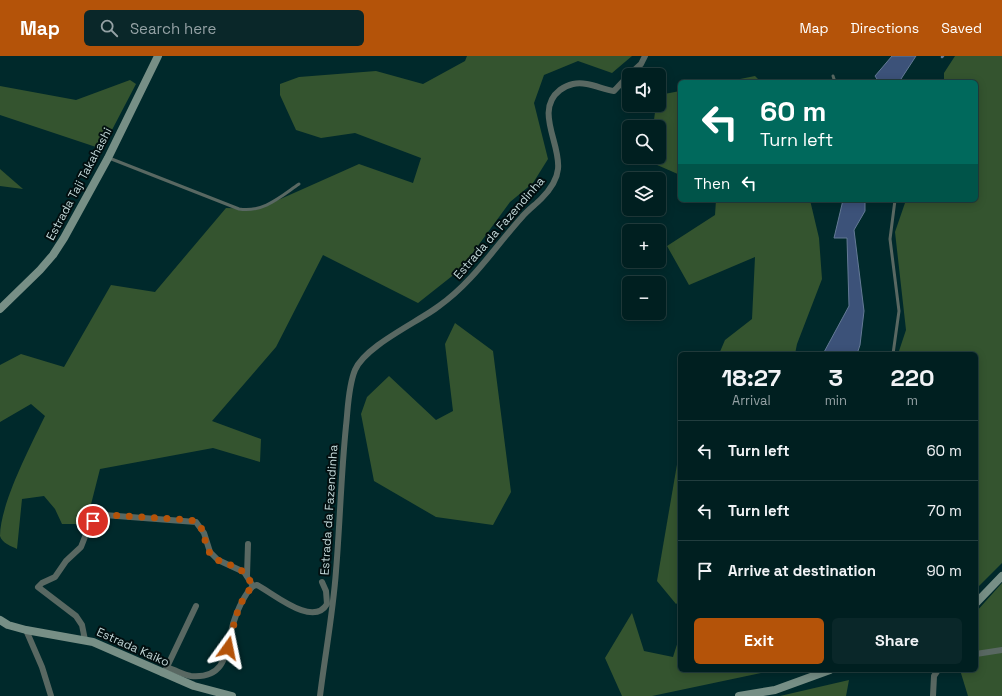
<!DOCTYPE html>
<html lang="en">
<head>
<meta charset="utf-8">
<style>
  :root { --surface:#001f20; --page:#0a2729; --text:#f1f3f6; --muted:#95a2a5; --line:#223d3e; --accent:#b45309 }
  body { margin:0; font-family:"Space Grotesk",sans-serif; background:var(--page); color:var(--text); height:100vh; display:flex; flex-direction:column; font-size:15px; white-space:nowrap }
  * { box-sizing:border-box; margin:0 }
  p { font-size:13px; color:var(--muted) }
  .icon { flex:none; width:22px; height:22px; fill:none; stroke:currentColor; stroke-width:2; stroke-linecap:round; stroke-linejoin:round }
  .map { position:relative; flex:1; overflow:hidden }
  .details { position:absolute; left:678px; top:296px; width:300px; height:320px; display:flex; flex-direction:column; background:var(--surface); border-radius:6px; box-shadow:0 2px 10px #0003,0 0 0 1px var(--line) }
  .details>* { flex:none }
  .top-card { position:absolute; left:678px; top:24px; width:300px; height:122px; border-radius:6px; box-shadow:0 2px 10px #0003,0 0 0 1px var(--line); background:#00695c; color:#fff; overflow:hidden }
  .controls { position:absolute; left:622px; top:12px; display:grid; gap:8px }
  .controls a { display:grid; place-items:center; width:44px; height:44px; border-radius:6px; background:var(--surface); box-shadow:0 2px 10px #0003,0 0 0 1px var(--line); font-size:20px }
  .pin { position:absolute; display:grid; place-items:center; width:34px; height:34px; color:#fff; margin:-17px; border:2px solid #fff; border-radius:50%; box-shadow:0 1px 4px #0007 }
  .me { position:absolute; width:44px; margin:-22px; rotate:12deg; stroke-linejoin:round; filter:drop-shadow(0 0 3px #0008) }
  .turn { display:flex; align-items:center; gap:14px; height:84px; padding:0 16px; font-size:18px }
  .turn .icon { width:52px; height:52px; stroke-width:2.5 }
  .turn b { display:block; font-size:28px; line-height:34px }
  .then { display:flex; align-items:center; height:38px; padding:0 16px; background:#0003; gap:8px; font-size:15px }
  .eta { display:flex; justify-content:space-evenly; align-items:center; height:68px; text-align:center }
  .eta b { font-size:24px; font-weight:600; line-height:28px }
  .button { display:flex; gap:8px; margin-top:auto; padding:8px 16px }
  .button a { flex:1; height:46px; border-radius:6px; background:var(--accent); color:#fff; font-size:16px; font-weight:600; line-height:46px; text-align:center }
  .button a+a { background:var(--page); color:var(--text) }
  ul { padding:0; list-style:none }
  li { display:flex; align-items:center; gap:12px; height:60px; padding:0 16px; border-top:1px solid var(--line) }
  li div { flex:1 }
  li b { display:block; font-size:15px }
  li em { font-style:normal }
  header { display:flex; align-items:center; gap:24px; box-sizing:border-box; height:56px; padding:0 20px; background:var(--accent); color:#fff }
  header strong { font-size:19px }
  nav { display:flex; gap:22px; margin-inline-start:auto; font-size:14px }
  .search { width:280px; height:36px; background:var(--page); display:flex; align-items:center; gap:10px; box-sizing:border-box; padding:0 14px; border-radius:6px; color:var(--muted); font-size:15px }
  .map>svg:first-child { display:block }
  .forest { fill:#34542f }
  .water { fill:#3c5279; stroke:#647a96 }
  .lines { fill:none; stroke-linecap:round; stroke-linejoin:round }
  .stream { stroke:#647a96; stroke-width:2.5 }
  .lane { stroke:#596862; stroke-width:3 }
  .street { stroke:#596862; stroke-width:6 }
  .secondary { stroke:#778f86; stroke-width:8 }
  .route { stroke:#b45309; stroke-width:7; stroke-dasharray:0 12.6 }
  .labels { text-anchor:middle; stroke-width:4; stroke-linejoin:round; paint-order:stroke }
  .street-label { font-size:12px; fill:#c3d8d9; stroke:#020f10 }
</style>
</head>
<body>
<header>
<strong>Map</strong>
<div class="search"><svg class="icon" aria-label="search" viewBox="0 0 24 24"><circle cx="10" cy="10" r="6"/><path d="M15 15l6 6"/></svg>Search here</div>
<nav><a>Map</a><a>Directions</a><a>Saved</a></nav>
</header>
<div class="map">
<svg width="1002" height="640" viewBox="0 0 1002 640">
  <rect width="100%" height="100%" fill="#00292b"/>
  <g class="forest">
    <path d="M467 0H632L612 17 578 5 544 19 534 47 548 103 533 127 510 146 461 213 418 247 323 199 276 291 212 365 261 383 260 406 213 392 100 413 86 468H62L55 453 44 440 22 443 17 493C11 490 2 487 0 480 0 448 31 389 45 360L31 348 0 366V309L21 298 64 311 111 229 155 236 226 152 258 153 359 108 413 127 421 102 355 77 321 82 296 74 280 39V28L299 21 376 15 423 28 465 5Z"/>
    <path d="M955 0H1002V507L976 533V298H898L906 274 895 176 906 144H976V26H944V17Z"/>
    <path d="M755 20 761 26H725Z"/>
    <path d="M130 24 136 28 102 93 0 59V30L76 44Z"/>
    <path d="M680 35V119L648 105 649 101H659V71H653L656 49H659V39Z"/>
    <path d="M0 113 23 133 0 130Z"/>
    <path d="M716 144H810L819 182 822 223 797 288 795 298H719L725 284 752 263 755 201 689 229 667 190 715 159Z"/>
    <path d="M455 267 493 295 511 436 493 469 436 461 374 425 361 358 367 341 389 320 436 364 453 355 445 288Z"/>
    <path d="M680 391V545L676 548 657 525Z"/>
    <path d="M1002 527V640H968L960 614H976V556Z"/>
    <path d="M632 557 644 595 673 601 680 579V614H755L761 617 652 640H622L605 602Z"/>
    <path d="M849 624 846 640H780Z"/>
  </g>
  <g class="water">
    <path d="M892 0H916L901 23V26H879L875 20Z"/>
    <path d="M843 144H865V155L854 174 864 255 860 289 857 298H823L849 250 847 182H834Z"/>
  </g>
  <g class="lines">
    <path class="stream" d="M942 1 943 0"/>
    <g class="lane">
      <path d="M833 20 835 26"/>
      <path d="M109 102 239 153C263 157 280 141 299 128"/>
      <path d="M893 298 899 255 890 183 895 144"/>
    </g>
    <g class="street">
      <path d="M629 19 641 8 645 0"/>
      <path d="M247 519 248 488"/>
      <path d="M26 574 42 611 51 640"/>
      <path d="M85 584 82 569 76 560 38 531 42 527 55 521 66 505 81 491 88 473 93 465 104 459 196 466 204 477 210 496 218 504 244 516 253 530"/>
      <path d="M976 598 1002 594"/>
      <path d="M166 613 196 550"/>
      <path d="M162 617 168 612C176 614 183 619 191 620 227 623 226 595 233 568 237 555 243 540 253 530L257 529C273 537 313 572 327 548L326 535 322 526"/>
      <path d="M320 640C325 599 333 557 336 515 340 467 341 419 346 370 348 353 348 331 355 314 365 290 418 266 439 250 473 226 494 192 522 161 528 154 535 149 541 143 549 135 557 124 558 113 561 88 534 54 560 34 564 31 568 29 573 28 587 25 601 33 614 35L629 19"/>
      <path d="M933 640 934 620 938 614"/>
    </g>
    <g class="secondary">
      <path d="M0 253 40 214 53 199 64 182 108 102 158 0"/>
      <path d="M976 547 1002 520"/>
      <path d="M0 564 8 569 26 574 93 586 194 630 232 640"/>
      <path d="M739 640 775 634 830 614"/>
    </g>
  </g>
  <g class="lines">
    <path class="route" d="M93 465 104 459H109L191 464C207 469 202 485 210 497 217 508 233 507 242 515 247 519 250 525 253 530 236 547 234 571 228 592"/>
  </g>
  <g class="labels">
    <g class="street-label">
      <text transform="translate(79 128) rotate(-62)" y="4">Estrada Taji Takahashi</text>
      <text transform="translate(499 172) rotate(-49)" y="4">Estrada da Fazendinha</text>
      <text transform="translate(329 454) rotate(-86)" y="4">Estrada da Fazendinha</text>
      <text transform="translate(133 591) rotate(24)" y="4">Estrada Kaiko</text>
    </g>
  </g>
</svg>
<div class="controls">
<a><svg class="icon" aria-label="sound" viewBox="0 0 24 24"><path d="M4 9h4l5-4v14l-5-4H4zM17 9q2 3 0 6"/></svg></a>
<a><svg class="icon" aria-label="search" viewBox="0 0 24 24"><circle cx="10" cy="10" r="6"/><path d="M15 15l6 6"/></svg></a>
<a><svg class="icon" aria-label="layers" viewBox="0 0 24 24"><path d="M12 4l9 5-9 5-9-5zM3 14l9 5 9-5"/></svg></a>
<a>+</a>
<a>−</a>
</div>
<div class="pin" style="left:93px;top:465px;background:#d93025"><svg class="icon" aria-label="arrive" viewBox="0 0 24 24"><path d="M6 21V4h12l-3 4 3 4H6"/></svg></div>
<svg class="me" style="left:228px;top:592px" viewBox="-20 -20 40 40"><path d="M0-17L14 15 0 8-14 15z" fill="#b45309" stroke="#fff" stroke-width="4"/></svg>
<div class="top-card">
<div class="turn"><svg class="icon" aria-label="left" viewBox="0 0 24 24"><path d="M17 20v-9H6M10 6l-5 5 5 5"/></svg><div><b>60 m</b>Turn left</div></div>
<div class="then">Then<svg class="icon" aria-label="left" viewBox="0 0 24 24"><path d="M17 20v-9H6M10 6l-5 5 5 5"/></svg></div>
</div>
<section class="details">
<div class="eta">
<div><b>18:27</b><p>Arrival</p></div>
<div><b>3</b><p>min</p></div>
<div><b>220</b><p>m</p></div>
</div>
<ul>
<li><svg class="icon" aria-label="left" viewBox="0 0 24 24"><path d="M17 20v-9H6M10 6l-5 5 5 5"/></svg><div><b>Turn left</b></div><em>60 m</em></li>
<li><svg class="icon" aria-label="left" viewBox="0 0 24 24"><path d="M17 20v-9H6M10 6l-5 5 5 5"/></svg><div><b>Turn left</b></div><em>70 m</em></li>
<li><svg class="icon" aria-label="arrive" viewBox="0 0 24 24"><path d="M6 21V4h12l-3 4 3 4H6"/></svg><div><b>Arrive at destination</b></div><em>90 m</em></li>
</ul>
<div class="button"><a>Exit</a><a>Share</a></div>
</section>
</div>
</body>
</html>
